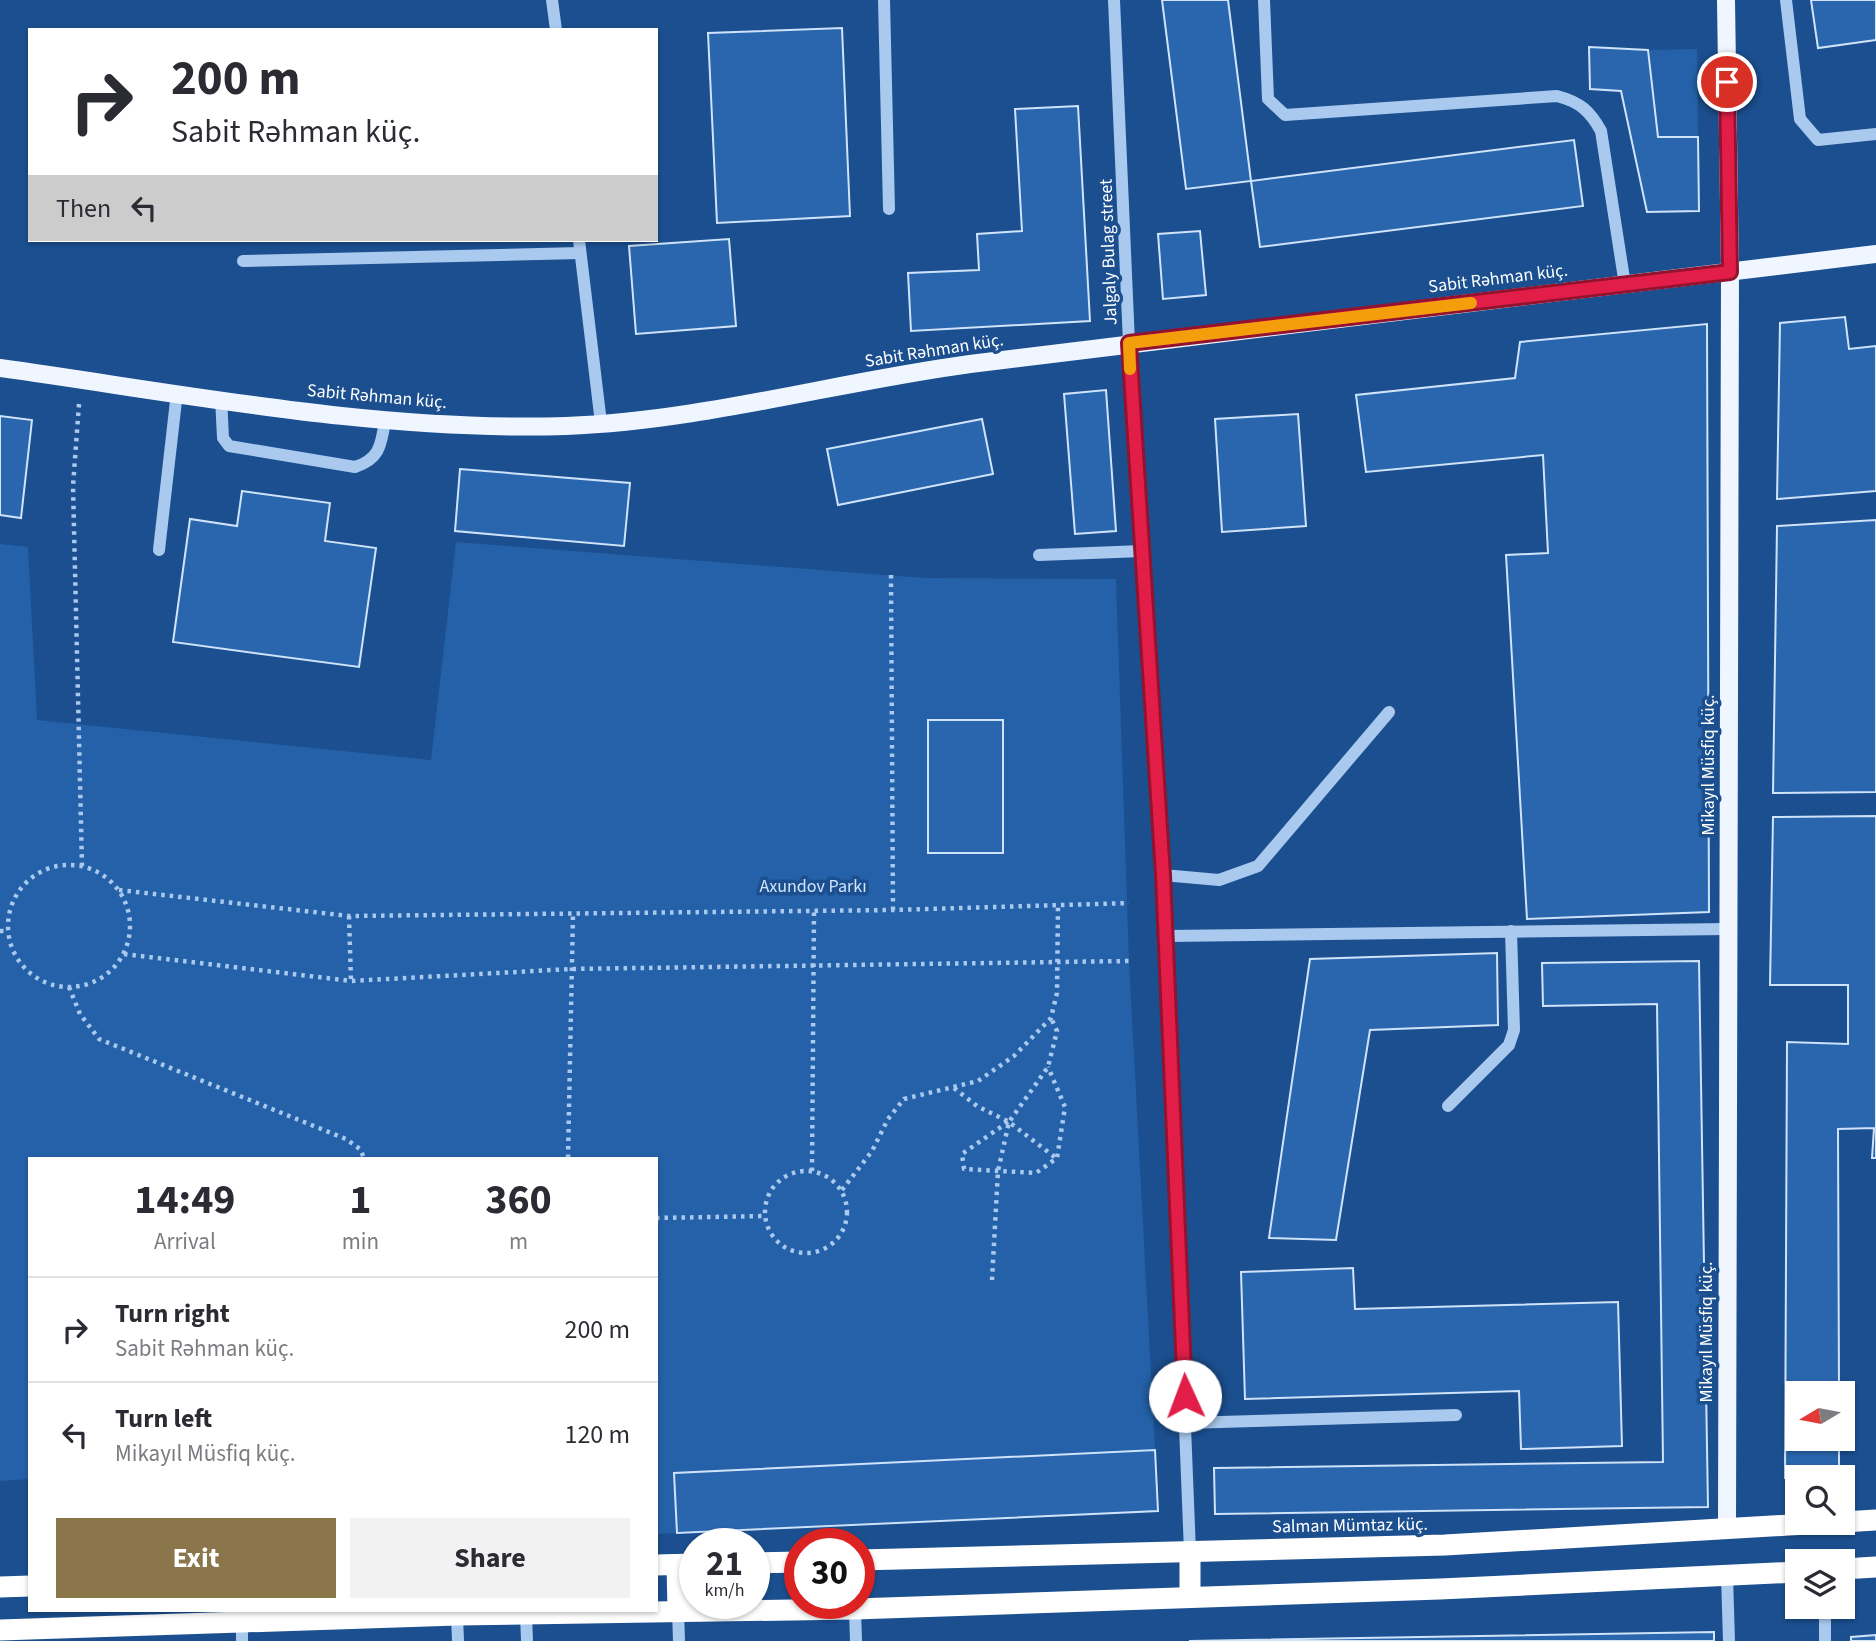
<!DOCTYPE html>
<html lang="en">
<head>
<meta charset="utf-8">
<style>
  :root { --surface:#fff; --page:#f2f2f3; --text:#2b2b33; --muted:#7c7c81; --line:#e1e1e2; --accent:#8a764a }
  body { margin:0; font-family:"Source Sans 3",sans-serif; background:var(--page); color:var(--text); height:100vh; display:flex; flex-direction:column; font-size:26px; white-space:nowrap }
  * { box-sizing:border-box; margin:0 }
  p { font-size:23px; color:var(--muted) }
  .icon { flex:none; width:38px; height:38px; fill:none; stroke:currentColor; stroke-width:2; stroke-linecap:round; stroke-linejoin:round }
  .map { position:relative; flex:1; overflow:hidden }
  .side { position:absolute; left:28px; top:1157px; width:630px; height:455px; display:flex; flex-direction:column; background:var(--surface); border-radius:0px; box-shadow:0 2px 5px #0004 }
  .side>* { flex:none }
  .hud { position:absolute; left:28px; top:28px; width:630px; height:214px; border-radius:0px; box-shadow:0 2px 5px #0004; background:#fff; color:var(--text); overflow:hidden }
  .needle { width:46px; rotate:260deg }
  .buttons { position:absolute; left:1785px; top:1381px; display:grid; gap:14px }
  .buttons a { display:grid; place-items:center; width:70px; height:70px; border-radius:0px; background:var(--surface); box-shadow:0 2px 5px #0004; font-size:35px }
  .speed { position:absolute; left:679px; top:1528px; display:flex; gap:14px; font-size:35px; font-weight:700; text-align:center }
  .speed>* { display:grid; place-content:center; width:91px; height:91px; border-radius:50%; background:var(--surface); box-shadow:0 2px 5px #0004; line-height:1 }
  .speed small { font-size:18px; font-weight:400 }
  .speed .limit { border:10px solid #d22; background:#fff; color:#111 }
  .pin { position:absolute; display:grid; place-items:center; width:60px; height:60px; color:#fff; margin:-30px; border:4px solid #fff; border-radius:50%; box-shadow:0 2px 7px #0007 }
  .me { position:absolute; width:77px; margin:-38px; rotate:358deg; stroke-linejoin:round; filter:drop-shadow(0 0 5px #0008) }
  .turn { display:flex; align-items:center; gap:24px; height:147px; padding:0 28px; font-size:32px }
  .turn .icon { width:91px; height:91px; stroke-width:2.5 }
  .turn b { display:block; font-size:49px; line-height:60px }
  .then { display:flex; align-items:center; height:66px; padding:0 28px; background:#0003; gap:14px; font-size:26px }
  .eta { display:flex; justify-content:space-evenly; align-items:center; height:119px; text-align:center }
  .eta b { font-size:42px; font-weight:700; line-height:49px }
  .button { display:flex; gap:14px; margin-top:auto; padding:14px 28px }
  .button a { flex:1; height:80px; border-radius:0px; background:var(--accent); color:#fff; font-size:28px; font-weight:700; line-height:80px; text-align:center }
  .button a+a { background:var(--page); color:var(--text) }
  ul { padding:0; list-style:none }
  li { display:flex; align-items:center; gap:21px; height:105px; padding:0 28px; border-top:2px solid var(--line) }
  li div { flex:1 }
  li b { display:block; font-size:26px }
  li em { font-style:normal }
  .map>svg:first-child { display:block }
  .green { fill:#2461a8 }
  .building { fill:#2a66ad; stroke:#cfe3fa; stroke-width:2 }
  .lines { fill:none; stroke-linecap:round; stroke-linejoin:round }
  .path { stroke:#a9c9ee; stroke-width:4.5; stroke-dasharray:3.5 5; stroke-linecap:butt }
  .minor { stroke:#a9c9ee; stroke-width:12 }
  .major { stroke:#f0f6ff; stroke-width:18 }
  .highway { stroke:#fff; stroke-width:21 }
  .route-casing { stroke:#92132f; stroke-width:18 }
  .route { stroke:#e11d48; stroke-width:12 }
  .slow { stroke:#f59e0b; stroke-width:12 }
  .labels { text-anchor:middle; stroke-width:7; stroke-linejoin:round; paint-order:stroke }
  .street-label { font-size:18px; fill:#fff; stroke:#1b4f8f }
  .park-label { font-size:18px; fill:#cfe3fa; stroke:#1b4f8f }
</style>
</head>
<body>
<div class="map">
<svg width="1876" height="1641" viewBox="0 0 1876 1641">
  <rect width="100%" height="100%" fill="#1b4f8f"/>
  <g class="green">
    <path d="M1697 49 1698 137H1658L1648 50Z"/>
    <path d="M456 542 924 578 1116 579 1129 961 1155 1450 674 1474 677 1533 656 1534V1158H30V1479L0 1481V544L28 547 37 720 431 760Z"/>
  </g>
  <g class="building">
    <path d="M1162 0H1228L1251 181 1186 189Z"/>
    <path d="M1811 0H1876V40L1818 48Z"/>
    <path d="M842 28 850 216 717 223 708 33Z"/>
    <path d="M1589 47 1648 50 1658 137H1698L1699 211 1647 212 1621 91 1590 89Z"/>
    <path d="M1078 106 1090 321 911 331 908 273 979 270 977 234 1022 231 1015 109Z"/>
    <path d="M1574 140 1583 206 1260 247 1251 181Z"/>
    <path d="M1200 231 1206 295 1163 299 1158 234Z"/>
    <path d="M729 239 736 326 636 334 629 246Z"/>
    <path d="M1845 317 1849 349 1876 346V491L1777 499 1780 323Z"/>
    <path d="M1707 324 1709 912 1527 919 1506 555 1548 553 1543 455 1366 472 1356 395 1515 378 1520 342Z"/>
    <path d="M1106 390 1116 531 1075 534 1064 394Z"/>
    <path d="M1298 414 1306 526 1222 532 1215 419Z"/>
    <path d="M0 416 32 420 21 518 0 515Z"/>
    <path d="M982 419 993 474 838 505 827 449Z"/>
    <path d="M460 469 630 483 624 546 455 531Z"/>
    <path d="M242 491 330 503 325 541 376 548 359 667 173 642 190 519 237 526Z"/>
    <path d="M1876 520V792L1773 793 1777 526Z"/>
    <rect x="928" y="720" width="75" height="133"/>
    <path d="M1876 816V1158H1872L1874 1128 1838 1129 1839 1393H1797V1438H1839V1477L1785 1478 1787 1042 1848 1044V985H1770L1773 817Z"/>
    <path d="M1497 953 1498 1025 1370 1030 1336 1240 1269 1238 1310 959Z"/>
    <path d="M1699 961 1708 1507 1215 1514 1214 1468 1663 1462 1657 1004 1543 1006 1542 963Z"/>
    <path d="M1353 1268 1355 1309 1618 1302 1622 1446 1521 1449 1519 1391 1245 1399 1241 1272Z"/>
    <path d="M1155 1450 1158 1511 677 1533 674 1473Z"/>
    <path d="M1714 1632V1641H1189Z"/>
    <path d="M1876 1635V1641H1851V1637Z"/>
  </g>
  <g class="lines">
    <g class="path">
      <path d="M79 404 73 486 82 866"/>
      <path d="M891 575 893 910"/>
      <circle cx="69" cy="926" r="61"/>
      <path d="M119 890 349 916 893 910 1129 903"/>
      <path d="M349 916 351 981"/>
      <path d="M0 931H8"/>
      <path d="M124 954 351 981 571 969 1129 961"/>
      <path d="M69 987 80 1014 99 1039 346 1139 360 1149 364 1158"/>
      <path d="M954 1088 977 1106 1009 1122 1056 1158"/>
      <path d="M1008 1122 962 1154 964 1169 1036 1173 1057 1158 1065 1107 1048 1067"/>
      <path d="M568 1158 573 914"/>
      <circle cx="806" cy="1212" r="41"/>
      <path d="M812 1171 814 911"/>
      <path d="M842 1190 872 1151 888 1119 904 1099 978 1081 1014 1056 1051 1018 1057 993 1058 905"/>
      <path d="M656 1218 765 1216"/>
      <path d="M992 1280 998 1171 1009 1122 1048 1067 1057 1031 1051 1018"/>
    </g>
    <g class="minor">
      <path d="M552 0 556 30"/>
      <path d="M884 0 889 209"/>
      <path d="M1114 0 1129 343 1163 875 1190 1552"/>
      <path d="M1264 0 1268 99 1285 115 1557 96C1580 102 1590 111 1601 131L1625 285"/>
      <path d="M1786 0 1800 119 1818 140 1876 134"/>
      <path d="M579 240 601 423"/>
      <path d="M243 261 580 253"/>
      <path d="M221 398 223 438 229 446 355 467C380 459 381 445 385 421"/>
      <path d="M159 550 177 392"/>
      <path d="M1039 555 1142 551"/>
      <path d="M1163 875 1219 880 1258 866 1389 712"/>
      <path d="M1166 936 1728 929"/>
      <path d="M1448 1106 1509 1045 1514 1030 1511 931"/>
      <path d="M1186 1423 1456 1415"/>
      <path d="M1727 1576 1729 1641"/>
      <path d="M1825 1606V1641"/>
      <path d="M855 1609 856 1641"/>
      <path d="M678 1610 679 1641"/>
      <path d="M526 1614 527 1641"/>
      <path d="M457 1615 458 1641"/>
      <path d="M242 1621V1641"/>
    </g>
    <g class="major">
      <path d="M1726 0 1730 272 1727 1529"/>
      <path d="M0 368C187 394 377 432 566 426 702 421 836 382 970 364 1272 325 1574 292 1876 254"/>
    </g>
    <g class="highway">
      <path d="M1843 1522 1876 1520"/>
      <path d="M859 1560 1445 1545 1842 1522"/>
      <path d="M754 1563 800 1562"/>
      <path d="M656 1565 695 1564"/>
      <path d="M677 1565 678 1610"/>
      <path d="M1843 1569 1876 1567"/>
      <path d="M0 1587 30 1586"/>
      <path d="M1190 1596V1552"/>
      <path d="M0 1630 457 1615 855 1609 1440 1589 1797 1572"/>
    </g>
  </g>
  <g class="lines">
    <g class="route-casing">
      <path id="route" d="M1185 1396 1163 875 1129 343 1730 272 1727 82"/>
    </g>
    <use href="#route" class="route"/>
    <path class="slow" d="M1130 369 1129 343 1471 303"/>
  </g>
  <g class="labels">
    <g class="street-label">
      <text transform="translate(1108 252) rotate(-92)" y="6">Jalgaly Bulag street</text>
      <text transform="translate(1498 278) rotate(-7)" y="6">Sabit Rəhman küç.</text>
      <text transform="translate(934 350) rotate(-9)" y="6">Sabit Rəhman küç.</text>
      <text transform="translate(377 396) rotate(5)" y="6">Sabit Rəhman küç.</text>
      <text transform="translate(1708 765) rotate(-90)" y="6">Mikayıl Müsfiq küç.</text>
      <text transform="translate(1706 1332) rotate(-90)" y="6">Mikayıl Müsfiq küç.</text>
      <text transform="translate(1350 1525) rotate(-1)" y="6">Salman Mümtaz küç.</text>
    </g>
    <g class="park-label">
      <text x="813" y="892">Axundov Parkı</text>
    </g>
  </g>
</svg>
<div class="buttons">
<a><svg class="needle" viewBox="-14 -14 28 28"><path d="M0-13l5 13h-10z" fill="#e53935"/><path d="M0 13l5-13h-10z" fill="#7c7c81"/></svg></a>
<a><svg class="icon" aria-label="search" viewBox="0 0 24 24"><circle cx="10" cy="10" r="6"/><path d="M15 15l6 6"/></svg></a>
<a><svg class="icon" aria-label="layers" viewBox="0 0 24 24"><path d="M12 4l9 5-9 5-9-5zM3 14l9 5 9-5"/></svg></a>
</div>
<div class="speed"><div>21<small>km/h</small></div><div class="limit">30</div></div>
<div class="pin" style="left:1727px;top:82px;background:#d93025"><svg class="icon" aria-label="arrive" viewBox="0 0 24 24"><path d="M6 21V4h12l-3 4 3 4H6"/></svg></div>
<svg class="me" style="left:1185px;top:1396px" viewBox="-20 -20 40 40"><circle r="19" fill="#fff"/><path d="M0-13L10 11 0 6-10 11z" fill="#e11d48"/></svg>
<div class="hud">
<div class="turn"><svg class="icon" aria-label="right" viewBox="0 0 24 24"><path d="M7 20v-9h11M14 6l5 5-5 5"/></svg><div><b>200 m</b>Sabit Rəhman küç.</div></div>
<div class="then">Then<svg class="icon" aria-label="left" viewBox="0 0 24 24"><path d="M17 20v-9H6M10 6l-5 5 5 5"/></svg></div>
</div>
<section class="side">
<div class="eta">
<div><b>14:49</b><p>Arrival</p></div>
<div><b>1</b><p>min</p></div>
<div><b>360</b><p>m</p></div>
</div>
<ul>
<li><svg class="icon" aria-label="right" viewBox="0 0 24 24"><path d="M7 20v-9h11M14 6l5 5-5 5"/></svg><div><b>Turn right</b><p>Sabit Rəhman küç.</p></div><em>200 m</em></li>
<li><svg class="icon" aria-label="left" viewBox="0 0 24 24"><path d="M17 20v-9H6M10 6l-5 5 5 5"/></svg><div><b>Turn left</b><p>Mikayıl Müsfiq küç.</p></div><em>120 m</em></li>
</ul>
<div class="button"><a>Exit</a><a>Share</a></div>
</section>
</div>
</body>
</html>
